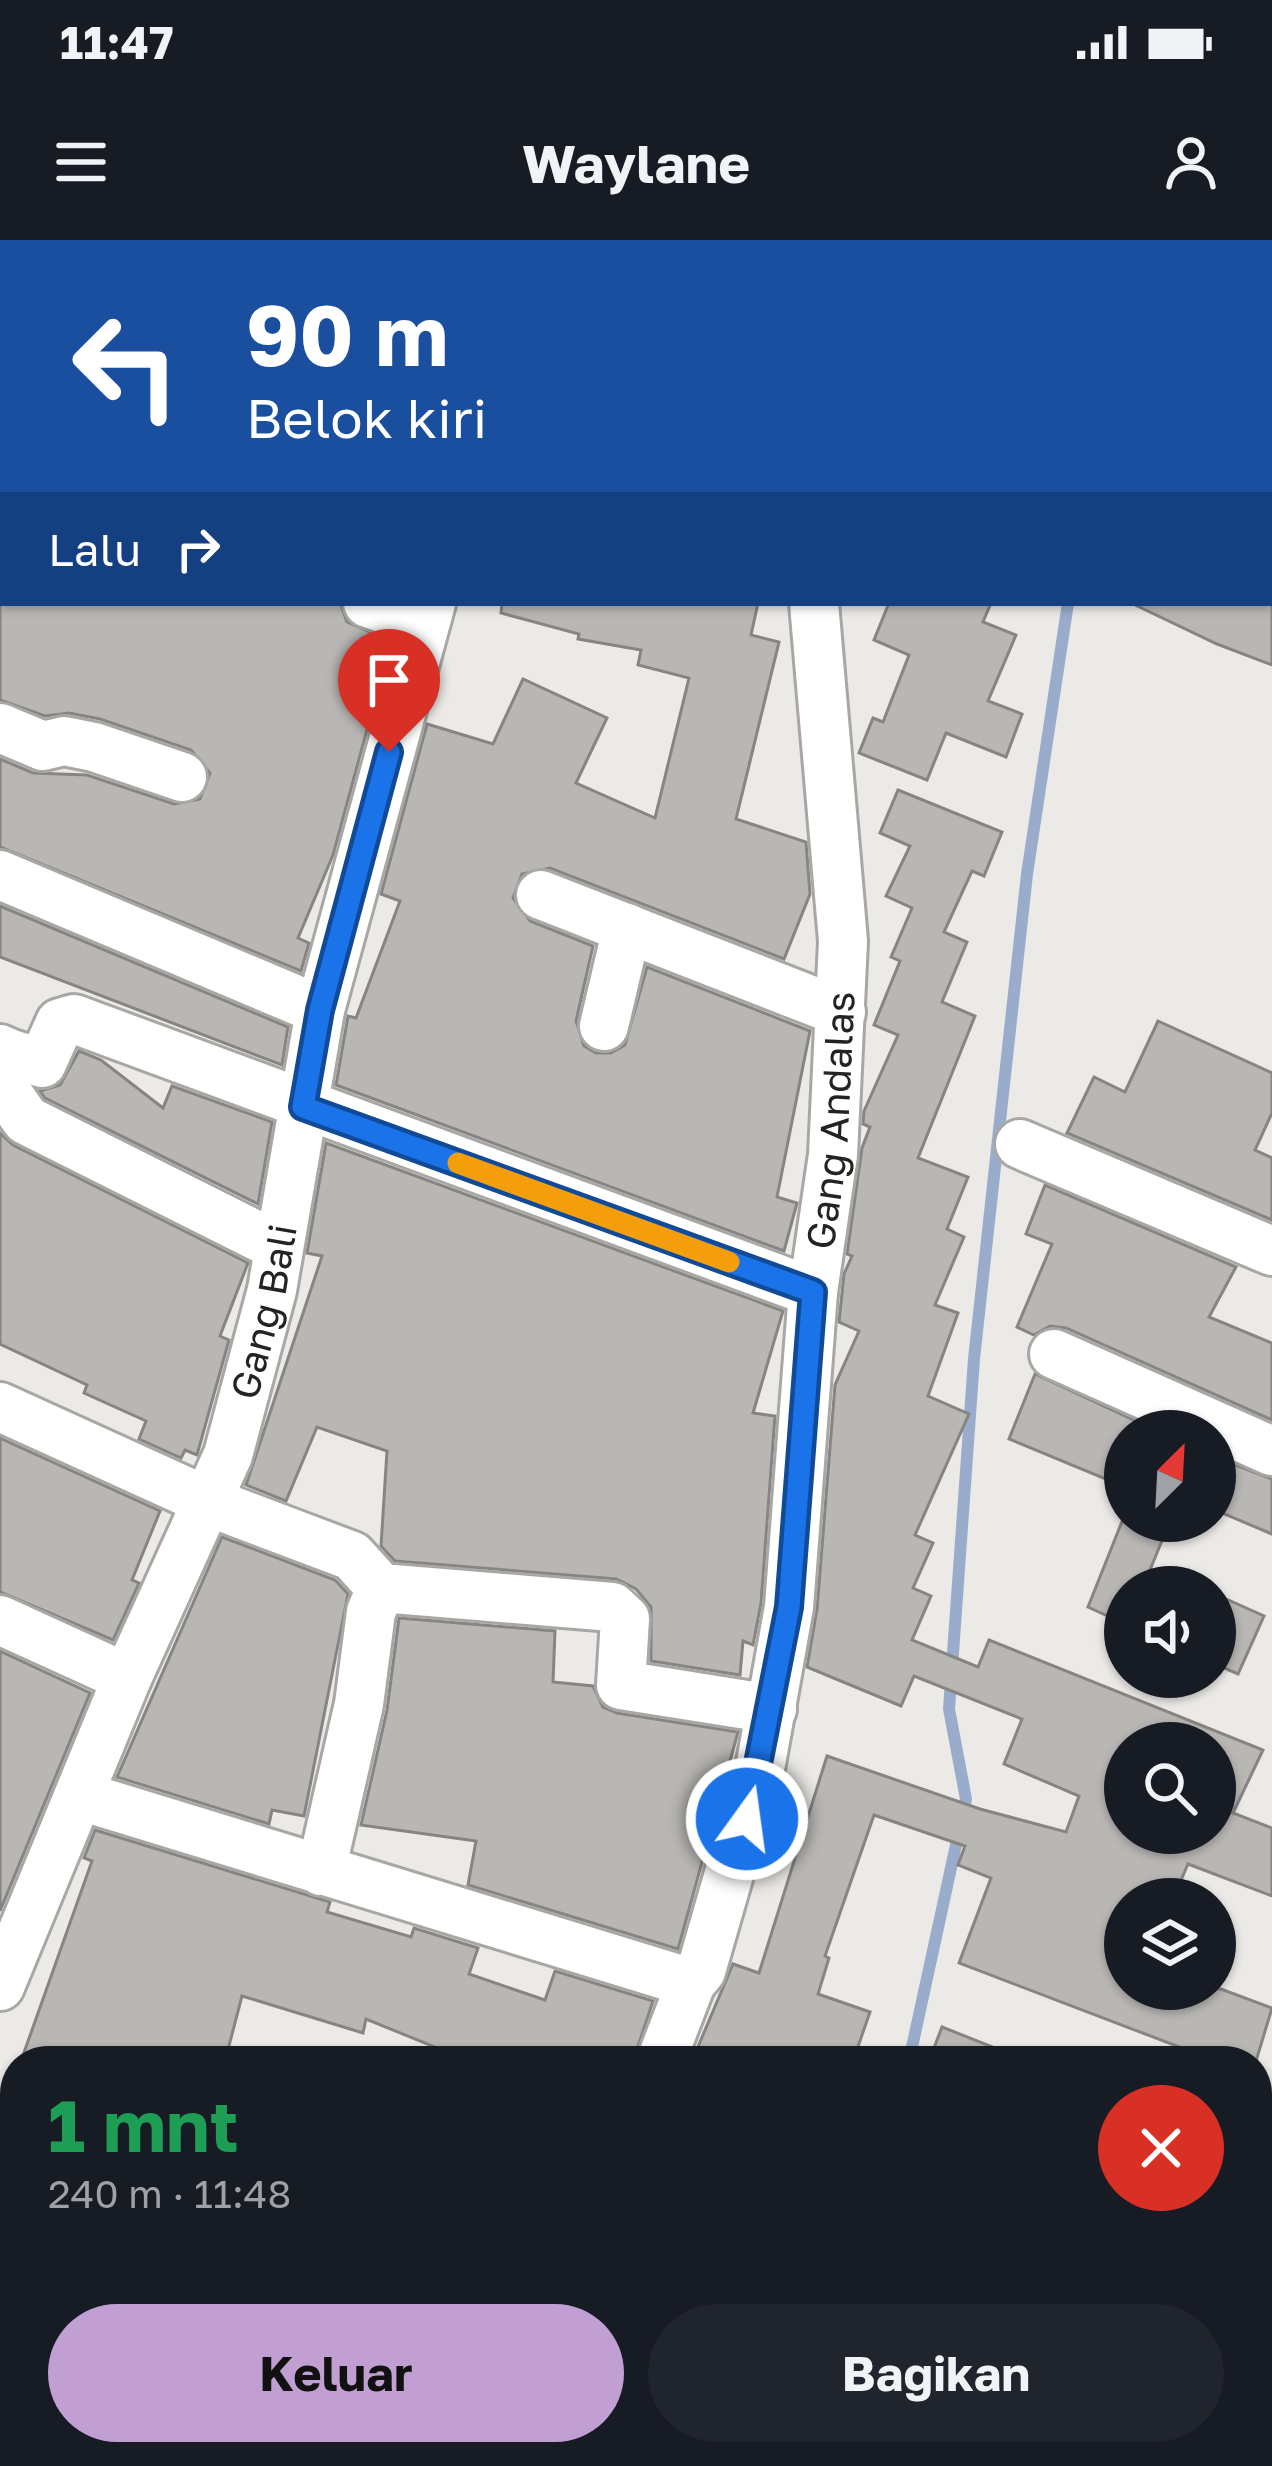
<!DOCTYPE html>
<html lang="id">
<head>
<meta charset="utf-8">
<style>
  :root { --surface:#171b24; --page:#20242c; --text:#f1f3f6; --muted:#9ea1a6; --accent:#c19fd3 }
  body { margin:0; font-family:"Golos Text",sans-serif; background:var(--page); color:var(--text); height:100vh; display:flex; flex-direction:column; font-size:45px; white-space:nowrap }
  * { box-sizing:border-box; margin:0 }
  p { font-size:39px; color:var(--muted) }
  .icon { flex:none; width:66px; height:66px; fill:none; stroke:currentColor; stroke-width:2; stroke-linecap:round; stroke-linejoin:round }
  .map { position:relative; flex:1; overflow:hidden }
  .details { position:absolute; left:0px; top:1806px; width:1272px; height:420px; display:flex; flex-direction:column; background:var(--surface); border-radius:48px 48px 0 0; box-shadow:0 3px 9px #0004 }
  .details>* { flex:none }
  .hud { position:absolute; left:0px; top:0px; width:1272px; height:366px; box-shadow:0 3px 9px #0004; background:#1a4fa0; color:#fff; overflow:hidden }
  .needle { width:78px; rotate:24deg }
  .buttons { position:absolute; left:1104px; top:1170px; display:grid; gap:24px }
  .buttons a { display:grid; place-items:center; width:132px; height:132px; border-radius:50%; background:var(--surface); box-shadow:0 3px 9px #0004; font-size:60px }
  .pin { position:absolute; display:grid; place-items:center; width:102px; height:102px; color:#fff; margin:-123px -51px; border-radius:50% 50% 50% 0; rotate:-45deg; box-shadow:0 0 12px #0007 }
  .pin .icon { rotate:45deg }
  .me { position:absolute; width:132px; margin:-66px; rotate:14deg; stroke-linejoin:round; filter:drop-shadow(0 0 9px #0008) }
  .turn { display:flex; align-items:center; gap:42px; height:252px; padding:0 48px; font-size:54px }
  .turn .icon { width:156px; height:156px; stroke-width:2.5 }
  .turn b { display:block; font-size:84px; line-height:102px }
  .then { display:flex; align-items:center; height:114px; padding:0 48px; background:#0003; gap:24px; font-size:45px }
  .round { display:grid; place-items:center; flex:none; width:126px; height:126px; border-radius:63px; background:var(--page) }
  .headline { display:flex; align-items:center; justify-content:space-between; height:204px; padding:0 48px }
  h1 { font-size:72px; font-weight:700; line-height:90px; color:#1e9e55 }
  .button { display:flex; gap:24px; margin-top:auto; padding:24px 48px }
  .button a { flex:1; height:138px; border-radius:72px; background:var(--accent); color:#111; font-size:48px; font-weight:700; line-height:138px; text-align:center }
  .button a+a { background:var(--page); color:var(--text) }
  .status { display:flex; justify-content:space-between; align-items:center; height:84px; padding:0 60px; background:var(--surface); direction:ltr }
  .status svg { height:33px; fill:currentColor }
  header { display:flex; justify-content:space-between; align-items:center; height:156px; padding:0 48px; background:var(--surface); font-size:54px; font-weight:700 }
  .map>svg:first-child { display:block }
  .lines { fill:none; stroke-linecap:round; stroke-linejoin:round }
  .stream { stroke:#99accb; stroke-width:12 }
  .building { fill:#b9b7b4; stroke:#878583; stroke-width:3; fill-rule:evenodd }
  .minor-casing { stroke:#a9a7a4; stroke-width:54 }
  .minor { stroke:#fff; stroke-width:48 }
  .route-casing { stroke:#114b97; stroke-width:30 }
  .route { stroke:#1a73e8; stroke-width:21 }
  .slow { stroke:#f59e0b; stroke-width:21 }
  .labels { text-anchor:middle; stroke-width:9; stroke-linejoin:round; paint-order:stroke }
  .street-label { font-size:39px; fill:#242322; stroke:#fff }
</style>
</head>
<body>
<div class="status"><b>11:47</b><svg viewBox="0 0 49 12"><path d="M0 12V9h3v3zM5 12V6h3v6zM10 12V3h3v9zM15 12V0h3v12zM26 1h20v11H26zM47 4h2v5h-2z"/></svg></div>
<header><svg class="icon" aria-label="menu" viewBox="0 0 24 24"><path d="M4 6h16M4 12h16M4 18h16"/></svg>Waylane<svg class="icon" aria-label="person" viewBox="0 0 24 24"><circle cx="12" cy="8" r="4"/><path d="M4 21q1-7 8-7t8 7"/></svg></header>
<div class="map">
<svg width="1272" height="2226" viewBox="0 0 1272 2226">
  <rect width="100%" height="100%" fill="#eceae7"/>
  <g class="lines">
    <g class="stream">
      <path d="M1125 3V0"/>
      <path d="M909 1821 966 1559 949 1469 974 1119 1027 634 1068 363"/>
      <path d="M819 2226 823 2211"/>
    </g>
  </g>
  <g class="building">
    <path d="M0 363H340L347 382 391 401 333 615 298 698 309 703 301 731 0 607V519L33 533 87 535 174 564 200 559 210 533 191 510 100 479 69 473 45 476 0 460Z"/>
    <path d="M502 363H758L751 395 779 402 736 579 806 602 810 654 784 719 550 628 522 634 513 658 530 681 593 706 576 781 584 806 596 813H611L625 805 647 727 810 791 777 957 797 963 784 1011 336 845 348 776 356 778 400 661 381 654 427 484 493 504 523 439 607 478 576 543 655 578 689 438 638 425 641 410 578 399 579 394 501 373Z"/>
    <path d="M889 363H991L983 382 1016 395 988 461 1022 474 1006 517 946 493 927 540 859 513 873 478 883 482 909 415 874 400Z"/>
    <path d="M1131 363H1272V425L1217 404Z"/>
    <path d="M898 550 1002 592 984 636 972 631 944 692 967 702 942 762 975 776 918 918 968 937 947 989 964 997 935 1065 958 1073 928 1156 969 1174 915 1295 933 1303 913 1348 931 1356 912 1400 978 1427 989 1400 1263 1510 1233 1573 1272 1588V1656L1188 1624 1173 1659H1125V1749H1221L1272 1768 1256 1821H1216L959 1723 991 1638 958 1625 965 1606 874 1575 825 1716 829 1718 818 1754 870 1772 853 1821H692L733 1724 759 1733 827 1516 980 1569 1066 1592 1079 1556 1004 1524 1022 1479 914 1436 901 1466 807 1427 817 1369 835 1145 859 1091 839 1082 844 1034 852 1016 847 1014 862 908 870 887 863 884 864 871 898 795 874 785 900 721 891 717 912 668 886 656 910 606 880 593ZM1125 1503H1215V1593H1125Z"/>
    <path d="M0 666 288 787 282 825 0 717Z"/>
    <path d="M1158 781 1272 833V873L1255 910 1272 918V980L1067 893 1094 837 1125 852Z"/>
    <path d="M79 811 101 820 163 868 172 846 272 882 258 964 45 858 40 851 60 845Z"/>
    <path d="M0 893 13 905 248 1023 220 1096 229 1100 197 1215 185 1210 181 1218 139 1199 146 1181 84 1153 87 1145 0 1104Z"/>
    <path d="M326 903 783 1071 753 1173 775 1176 761 1363 753 1405 743 1401 740 1435 651 1421V1367L636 1349 616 1339 395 1321 381 1306 387 1211 317 1187 286 1261 246 1245 322 1016 307 1013Z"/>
    <path d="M1045 945 1236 1027 1209 1077 1272 1103V1180L1066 1088 1050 1086 1034 1095 1017 1087 1052 1004 1026 994Z"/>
    <path d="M1035 1134 1157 1191H1125V1247L1009 1199Z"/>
    <path d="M0 1198 160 1271 132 1340 139 1343 113 1400 0 1352Z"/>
    <path d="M1215 1217 1272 1239V1294L1215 1270Z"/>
    <path d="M1123 1279 1170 1281 1143 1347H1125V1384L1088 1367Z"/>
    <path d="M222 1297 335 1340 348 1354 304 1576 272 1570 269 1584 117 1537Z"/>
    <path d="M1215 1354 1264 1376 1238 1434 1215 1424Z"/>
    <path d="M399 1378 555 1391 553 1442 593 1446 603 1467 617 1473 738 1492 678 1709 468 1645 476 1601 361 1585 387 1470Z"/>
    <path d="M0 1411 90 1453 0 1671Z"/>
    <path d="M95 1590 330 1662 327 1672 411 1697 414 1688 478 1708 469 1734 545 1760 555 1731 653 1761 633 1821H469L366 1779 363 1793 242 1756 225 1821H21L92 1621 84 1618Z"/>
    <path d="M942 1787 1023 1819V1821H929Z"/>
  </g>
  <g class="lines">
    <g class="minor-casing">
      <g id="minor">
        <path d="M21 3 23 0"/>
        <path d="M556 3 557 0"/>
        <path d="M828 3 829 0"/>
        <path d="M0 50 3 44"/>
        <path d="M0 174 3 175"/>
        <path d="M368 363 424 383"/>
        <path d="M0 488 43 506 64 501 94 507 182 537"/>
        <path d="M0 635 320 770"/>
        <path d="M541 655 841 772"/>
        <path d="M604 786 627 688"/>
        <path d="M0 809 11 814 1 844 26 880 279 1007"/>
        <path d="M11 814 42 823 60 783 74 779 813 1052"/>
        <path d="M1020 904 1272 1011"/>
        <path d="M1054 1114 1272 1211"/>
        <path d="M0 1167 209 1262 352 1316 381 1348 612 1367 625 1379 621 1445 772 1469"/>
        <path d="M0 1380 127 1438"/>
        <path d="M81 1556 691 1743"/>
        <path d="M321 1631 359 1464 371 1372 381 1348"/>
        <path id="s1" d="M0 1746 127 1438 228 1215 272 1050 320 770 431 363"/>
        <path id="s2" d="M661 1821 691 1743 701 1731 761 1523 789 1367 813 1052 833 915 843 701 814 363"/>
        <path d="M0 1967 15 1975"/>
        <path d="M497 2211 530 2226"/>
        <path d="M9 2226 16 2211"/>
        <path d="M756 2226 760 2211"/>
      </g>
    </g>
    <use href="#minor" class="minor"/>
  </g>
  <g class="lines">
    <g class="route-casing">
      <path id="route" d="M389 512 320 770 303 867 813 1052 789 1367 747 1579"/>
    </g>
    <use href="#route" class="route"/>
    <path class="slow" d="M458 923 729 1022"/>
  </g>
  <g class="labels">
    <g class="street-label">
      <text dy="14" stroke="none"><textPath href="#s2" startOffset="963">Gang Andalas</textPath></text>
      <text dy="14" stroke="none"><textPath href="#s1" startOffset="726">Gang Bali</textPath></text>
    </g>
  </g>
</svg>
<div class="buttons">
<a><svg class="needle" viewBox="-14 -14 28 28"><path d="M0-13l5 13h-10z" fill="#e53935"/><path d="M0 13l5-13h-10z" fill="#9ea1a6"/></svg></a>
<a><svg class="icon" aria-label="sound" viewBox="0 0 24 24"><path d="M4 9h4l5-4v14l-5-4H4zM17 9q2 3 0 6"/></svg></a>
<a><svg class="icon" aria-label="search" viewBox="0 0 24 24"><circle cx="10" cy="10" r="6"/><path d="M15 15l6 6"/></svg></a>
<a><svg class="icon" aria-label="layers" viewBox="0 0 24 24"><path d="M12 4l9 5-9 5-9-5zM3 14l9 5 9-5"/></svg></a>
</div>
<div class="pin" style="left:389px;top:512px;background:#d93025"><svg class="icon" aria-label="arrive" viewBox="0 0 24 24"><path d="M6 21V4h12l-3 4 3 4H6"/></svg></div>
<svg class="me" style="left:747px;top:1579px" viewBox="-20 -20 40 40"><circle r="17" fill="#1a73e8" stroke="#fff" stroke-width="3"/><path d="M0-11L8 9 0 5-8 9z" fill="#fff"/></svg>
<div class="hud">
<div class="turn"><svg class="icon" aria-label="left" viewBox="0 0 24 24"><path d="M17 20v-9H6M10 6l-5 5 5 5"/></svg><div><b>90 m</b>Belok kiri</div></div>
<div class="then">Lalu<svg class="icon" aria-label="right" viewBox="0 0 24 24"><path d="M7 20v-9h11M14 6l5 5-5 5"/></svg></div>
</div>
<section class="details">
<div class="headline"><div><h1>1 mnt</h1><p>240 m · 11:48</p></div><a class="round" style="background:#d93025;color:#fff"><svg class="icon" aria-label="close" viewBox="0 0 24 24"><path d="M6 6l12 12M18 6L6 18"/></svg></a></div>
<div class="button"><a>Keluar</a><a>Bagikan</a></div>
</section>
</div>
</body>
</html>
